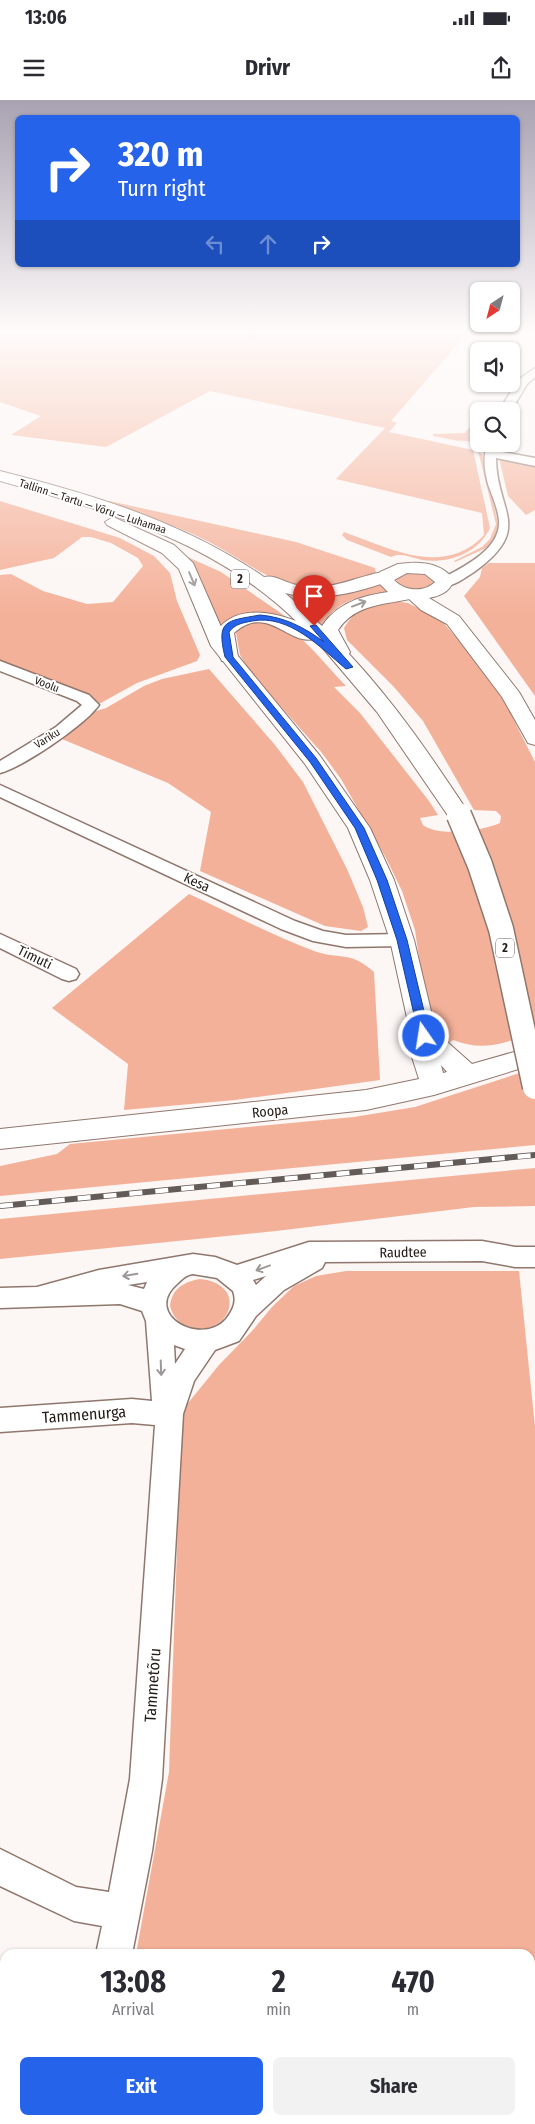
<!DOCTYPE html>
<html lang="en">
<head>
<meta charset="utf-8">
<style>
  :root { --surface:#fff; --page:#f2f2f3; --text:#2b2b33; --muted:#7c7c81; --accent:#2563eb }
  body { margin:0; font-family:"Fira Sans Condensed",sans-serif; background:var(--page); color:var(--text); height:100vh; display:flex; flex-direction:column; font-size:19px; white-space:nowrap }
  * { box-sizing:border-box; margin:0 }
  p { font-size:16px; color:var(--muted) }
  .icon { flex:none; width:28px; height:28px; fill:none; stroke:currentColor; stroke-width:2; stroke-linecap:round; stroke-linejoin:round }
  .map { position:relative; flex:1; overflow:hidden }
  .drawer { position:absolute; left:0px; top:1849px; width:535px; height:176px; display:flex; flex-direction:column; background:var(--surface); border-radius:15px 15px 0 0; box-shadow:0 1px 4px #0004 }
  .drawer>* { flex:none }
  .top-card { position:absolute; left:15px; top:15px; width:505px; height:152px; border-radius:8px; box-shadow:0 1px 4px #0004; background:#2563eb; color:#fff; overflow:hidden }
  .needle { width:32px; rotate:216deg }
  .fabs { position:absolute; left:470px; top:182px; display:grid; gap:10px }
  .fabs a { display:grid; place-items:center; width:50px; height:50px; border-radius:8px; background:var(--surface); box-shadow:0 1px 4px #0004; font-size:25px }
  .pin { position:absolute; display:grid; place-items:center; width:42px; height:42px; color:#fff; margin:-51px -21px; border-radius:50% 50% 50% 0; rotate:-45deg; box-shadow:0 0 5px #0007 }
  .pin .icon { rotate:45deg }
  .me { position:absolute; width:55px; margin:-28px; rotate:347deg; stroke-linejoin:round; filter:drop-shadow(0 0 4px #0008) }
  .turn { display:flex; align-items:center; gap:18px; height:105px; padding:0 20px; font-size:22px }
  .turn .icon { width:65px; height:65px; stroke-width:2.5 }
  .turn b { display:block; font-size:35px; line-height:42px }
  .lanes { display:flex; align-items:center; height:48px; padding:0 20px; background:#0003; justify-content:center; gap:25px; direction:ltr }
  .lanes .off { opacity:.35 }
  .eta { display:flex; justify-content:space-evenly; align-items:center; height:85px; text-align:center }
  .eta b { font-size:30px; font-weight:700; line-height:35px }
  .button { display:flex; gap:10px; margin-top:auto; padding:10px 20px }
  .button a { flex:1; height:58px; border-radius:8px; background:var(--accent); color:#fff; font-size:20px; font-weight:700; line-height:58px; text-align:center }
  .button a+a { background:var(--page); color:var(--text) }
  .status { display:flex; justify-content:space-between; align-items:center; height:35px; padding:0 25px; background:var(--surface); direction:ltr }
  .status svg { height:14px; fill:currentColor }
  header { display:flex; justify-content:space-between; align-items:center; height:65px; padding:0 20px; background:var(--surface); font-size:22px; font-weight:700 }
  .map>svg:first-child { display:block }
  .green { fill:#f4b199 }
  .lines { fill:none; stroke-linecap:round; stroke-linejoin:round }
  .minor-casing { stroke:#8f776e; stroke-width:3 }
  .tertiary-casing { stroke:#8f776e; stroke-width:2 }
  .trunk-casing { stroke:#8f776e; stroke-width:2 }
  .minor { fill:#fff; fill-rule:evenodd }
  .tertiary { fill:#fff; fill-rule:evenodd }
  .trunk { fill:#fff; fill-rule:evenodd }
  .rail-casing { stroke:#635b58; stroke-width:6 }
  .rail { stroke:#fff; stroke-width:4.5; stroke-dasharray:13; stroke-linecap:butt }
  .trunk-bridge-casing { stroke:#8f776e; stroke-width:27; stroke-linecap:butt }
  .trunk-bridge { stroke:#fff; stroke-width:24 }
  .oneway { stroke:#9c9897 }
  .route { fill:#2563eb; stroke:#184099 }
  .labels { text-anchor:middle; stroke-width:4; stroke-linejoin:round; paint-order:stroke }
  .far-street-label { font-size:11px; fill:#241b17; stroke:#fff }
  .shield { fill:#fff; stroke:#665f5d; stroke-width:1 }
  .shield-label { font-size:12px; font-weight:bold; fill:#241b17 }
  .street-label { font-size:14px; fill:#241b17; stroke:#fff }
  .near-street-label { font-size:16px; fill:#241b17; stroke:#fff }
</style>
</head>
<body>
<div class="status"><b>13:06</b><svg viewBox="0 0 49 12"><path d="M0 12V9h3v3zM5 12V6h3v6zM10 12V3h3v9zM15 12V0h3v12zM26 1h20v11H26zM47 4h2v5h-2z"/></svg></div>
<header><svg class="icon" aria-label="menu" viewBox="0 0 24 24"><path d="M4 6h16M4 12h16M4 18h16"/></svg>Drivr<svg class="icon" aria-label="share" viewBox="0 0 24 24"><path d="M12 15V3M7 8l5-5 5 5M5 13v7h14v-7"/></svg></header>
<div class="map">
<svg width="535" height="2024" viewBox="0 0 535 2024">
  <rect width="100%" height="100%" fill="#fcf6f4"/>
  <g class="green">
    <path d="M0 231H469L391 321 397 323 389 332 473 350 490 428C479 453 448 464 422 460 412 458 401 452 391 457L347 440 342 435 344 432C389 448 444 478 484 435L482 413 336 379 385 328 210 291 106 347 11 335 41 316 0 302Z"/>
    <path d="M479 316 478 340 474 342 456 340 474 344 433 336V334L465 333Z"/>
    <path d="M478 351 483 355 499 428 494 441 484 449 455 462 454 461 482 447 490 439 496 424Z"/>
    <path d="M499 358 535 365V410L526 415 508 396Z"/>
    <path d="M0 401 120 438 154 456 170 473 177 501 200 555 197 561 137 583 99 604 92 597 0 561V475L11 474 43 491 87 504 113 502 143 466 138 458 111 443 91 437H82L54 458 0 470Z"/>
    <path d="M109 401 296 442 375 468 376 473C361 487 310 490 291 485 263 477 238 457 213 444 179 426 142 414 105 403Z"/>
    <path d="M183 455 221 472 285 516 265 513 231 519 217 527C208 501 202 476 183 455Z"/>
    <path d="M489 463H535V596L464 496 480 477 482 468Z"/>
    <path d="M408 472 427 473 436 481 435 484C424 492 409 491 398 484L396 478Z"/>
    <path d="M380 484 388 492C363 495 335 500 323 526L283 492C318 496 346 496 380 484Z"/>
    <path d="M394 501 408 503 441 520 475 559 504 601 535 662V932C506 943 483 952 453 940L446 945 432 917 421 872 415 830 402 791 386 758 341 679 322 653 251 573 240 555 236 533C247 515 284 524 298 536 315 550 330 570 346 586L334 587 360 613 429 701 438 715 420 718 423 725C438 737 483 731 500 723L501 716 496 711 474 710 423 621 394 587 347 540 344 528C357 506 370 506 394 501Z"/>
    <path d="M209 569 275 645 303 682 347 769 363 807 368 827 361 831 325 826 200 771 211 712 168 683 57 637 93 612 106 608 144 586 162 579Z"/>
    <path d="M189 794C230 813 272 835 314 851 339 860 350 850 374 872L380 980 235 1000 124 1010 128 964 52 908Z"/>
    <path d="M535 968V1045L0 1096V1066L57 1054 70 1044 354 1017 415 1007Z"/>
    <path d="M535 1068V1106L474 1107 276 1131 0 1159V1119Z"/>
    <path d="M346 1171H519L535 1327V2024H115L116 2020H530V1854H136L169 1672 180 1367 184 1308 219 1265 253 1230 272 1207 294 1186 316 1176Z"/>
    <path d="M200 1179C250 1184 230 1238 191 1227 179 1224 173 1217 170 1206 172 1189 183 1182 200 1179Z"/>
  </g>
  <g class="lines">
    <g class="minor-casing">
      <g id="minor">
        <path d="M535 268V277L527 284 511 311H499L518 280Z"/>
        <path d="M487 344H499L497 351 535 358V366L496 358C496 412 535 428 474 472 464 478 451 489 439 486L437 483 439 480C460 469 501 450 499 421 498 408 492 396 488 384 484 369 483 357 487 344Z"/>
        <path d="M0 561 89 595 99 605C85 625 23 667 0 673V661L56 627 82 605 77 601 0 571Z"/>
        <path d="M0 685 295 821 323 831 346 835 402 834 409 836 412 840 409 844 402 846 346 847 313 841 281 829 0 697Z"/>
        <path d="M0 834 76 869 79 874 76 879 69 881 62 879 0 848Z"/>
        <path d="M482 1141 515 1147H535V1167H515L482 1161 325 1162 322 1168 284 1190 256 1216 239 1241 215 1250 194 1281 183 1314 162 1679 152 1751 132 1854H96L102 1826 74 1821 0 1786V1749L76 1787 109 1792 130 1679 155 1325 132 1323 0 1332V1308L132 1299 152 1301 146 1221 142 1211 120 1204 0 1208V1188L37 1187 99 1170 193 1154 215 1157 237 1165 309 1142ZM193 1174 217 1178 233 1191C237 1202 233 1210 226 1219 202 1247 142 1215 177 1184 182 1179 186 1175 193 1174ZM266 1176 256 1185 253 1180ZM147 1182 144 1189 128 1185ZM174 1245 185 1249 175 1264Z"/>
        <path d="M64 2020H102L101 2024H63Z"/>
      </g>
    </g>
    <g class="tertiary-casing">
      <g id="tertiary">
        <path d="M113 417 174 445 193 463 229 545 320 656 370 728 394 780 414 840 436 932 472 964 535 946V964L434 995 366 1010 0 1049V1029L366 990 419 979 411 954V936L390 840 370 780 348 728 305 664 211 546 179 469 162 453 107 425 105 422ZM441 965 447 972 443 973Z"/>
        <path d="M409 463C425 462 443 465 453 479 452 491 440 496 429 498L459 516 519 592 535 620V645L528 643 502 597 447 524 421 510 409 499 390 494 376 480 380 472 398 464ZM407 473 425 474 435 482C424 493 404 491 394 480Z"/>
      </g>
    </g>
    <g class="trunk-casing">
      <path id="trunk" d="M0 371C94 395 184 422 264 477 275 474 287 484 298 485 307 487 316 487 325 486 344 485 378 469 392 472L395 476 392 480C357 493 322 502 285 493L322 526C342 496 375 494 408 489L414 490 417 494 414 498C386 505 356 503 338 530L350 552 349 554C395 603 433 659 470 715L467 720 459 722 451 720 377 612 315 539C288 546 268 503 234 533L238 557 236 561H222L220 557 216 532C234 505 270 511 296 521 214 441 107 411 0 381Z"/>
    </g>
    <use href="#minor" class="minor"/>
    <use href="#tertiary" class="tertiary"/>
    <use href="#trunk" class="trunk"/>
    <g class="rail-casing">
      <path id="rail" d="M0 1106 535 1055"/>
    </g>
    <use href="#rail" class="rail"/>
    <g class="trunk-bridge-casing">
      <path id="trunk-bridge" d="M459 715 480 765 501 829 535 987"/>
    </g>
    <use href="#trunk-bridge" class="trunk-bridge"/>
  </g>
  <defs><path id="oneway-shaft" d="M-6 0H5M1.5-3L5.5 0L1.5 3" fill="none" stroke-width="1.6" stroke-linecap="round" stroke-linejoin="round" transform="scale(1.25)"/></defs>
  <g class="oneway">
    <use href="#oneway-shaft" transform="translate(192 479) rotate(67)"/>
    <use href="#oneway-shaft" transform="translate(359 504) rotate(-21)"/>
    <use href="#oneway-shaft" transform="translate(263 1168) rotate(160)"/>
    <use href="#oneway-shaft" transform="translate(130 1175) rotate(171)"/>
    <use href="#oneway-shaft" transform="translate(161 1268) rotate(88)"/>
  </g>
  <linearGradient id="sky" x2="0" y2="1"><stop stop-color="#a8a2b2"/><stop offset="0.45" stop-color="#fefbfa"/><stop offset="1" stop-color="#fefbfa" stop-opacity="0"/></linearGradient>
  <rect width="535" height="514" fill="url(#sky)"/>
  <path class="route" d="M260 515C284 517 304 527 324 542L310 526 316 525 353 567 346 569C320 547 289 514 252 521 242 523 235 524 229 532L233 557 316 658 364 728 387 780 407 840 430 936 428 938H420L419 936 397 840 377 780 355 728 310 662 225 557C216 520 226 521 260 515Z"/>
  <g class="labels">
    <g class="far-street-label">
      <text transform="translate(93 406) rotate(18)" y="4">Tallinn — Tartu — Võru — Luhamaa</text>
      <text transform="translate(47 584) rotate(21)" y="4">Voolu</text>
      <text transform="translate(47 638) rotate(-32)" y="4">Variku</text>
    </g>
    <g class="shield">
      <rect x="231" y="469.5" width="18" height="19" rx="4"/>
      <rect x="496" y="838.5" width="18" height="19" rx="4"/>
    </g>
    <g class="shield-label">
      <text x="240" y="483">2</text>
      <text x="505" y="852">2</text>
    </g>
    <g class="street-label">
      <text transform="translate(197 782) rotate(25)" y="5">Kesa</text>
      <text transform="translate(35 857) rotate(26)" y="5">Timuti</text>
      <text transform="translate(270 1011) rotate(-6)" y="5">Roopa</text>
      <text transform="translate(403 1152) rotate(-1)" y="5">Raudtee</text>
    </g>
    <g class="near-street-label">
      <text transform="translate(84 1314) rotate(-4)" y="6">Tammenurga</text>
      <text transform="translate(152 1585) rotate(-86)" y="6">Tammetõru</text>
    </g>
  </g>
</svg>
<div class="fabs">
<a><svg class="needle" viewBox="-14 -14 28 28"><path d="M0-13l5 13h-10z" fill="#e53935"/><path d="M0 13l5-13h-10z" fill="#7c7c81"/></svg></a>
<a><svg class="icon" aria-label="sound" viewBox="0 0 24 24"><path d="M4 9h4l5-4v14l-5-4H4zM17 9q2 3 0 6"/></svg></a>
<a><svg class="icon" aria-label="search" viewBox="0 0 24 24"><circle cx="10" cy="10" r="6"/><path d="M15 15l6 6"/></svg></a>
</div>
<div class="pin" style="left:314px;top:526px;background:#d93025"><svg class="icon" aria-label="arrive" viewBox="0 0 24 24"><path d="M6 21V4h12l-3 4 3 4H6"/></svg></div>
<svg class="me" style="left:424px;top:936px" viewBox="-20 -20 40 40"><circle r="17" fill="#2563eb" stroke="#fff" stroke-width="3"/><path d="M0-11L8 9 0 5-8 9z" fill="#fff"/></svg>
<div class="top-card">
<div class="turn"><svg class="icon" aria-label="right" viewBox="0 0 24 24"><path d="M7 20v-9h11M14 6l5 5-5 5"/></svg><div><b>320 m</b>Turn right</div></div>
<div class="lanes"><svg class="icon off" aria-label="left" viewBox="0 0 24 24"><path d="M17 20v-9H6M10 6l-5 5 5 5"/></svg><svg class="icon off" aria-label="ahead" viewBox="0 0 24 24"><path d="M12 20V5M6 11l6-6 6 6"/></svg><svg class="icon" aria-label="right" viewBox="0 0 24 24"><path d="M7 20v-9h11M14 6l5 5-5 5"/></svg></div>
</div>
<section class="drawer">
<div class="eta">
<div><b>13:08</b><p>Arrival</p></div>
<div><b>2</b><p>min</p></div>
<div><b>470</b><p>m</p></div>
</div>
<div class="button"><a>Exit</a><a>Share</a></div>
</section>
</div>
</body>
</html>
